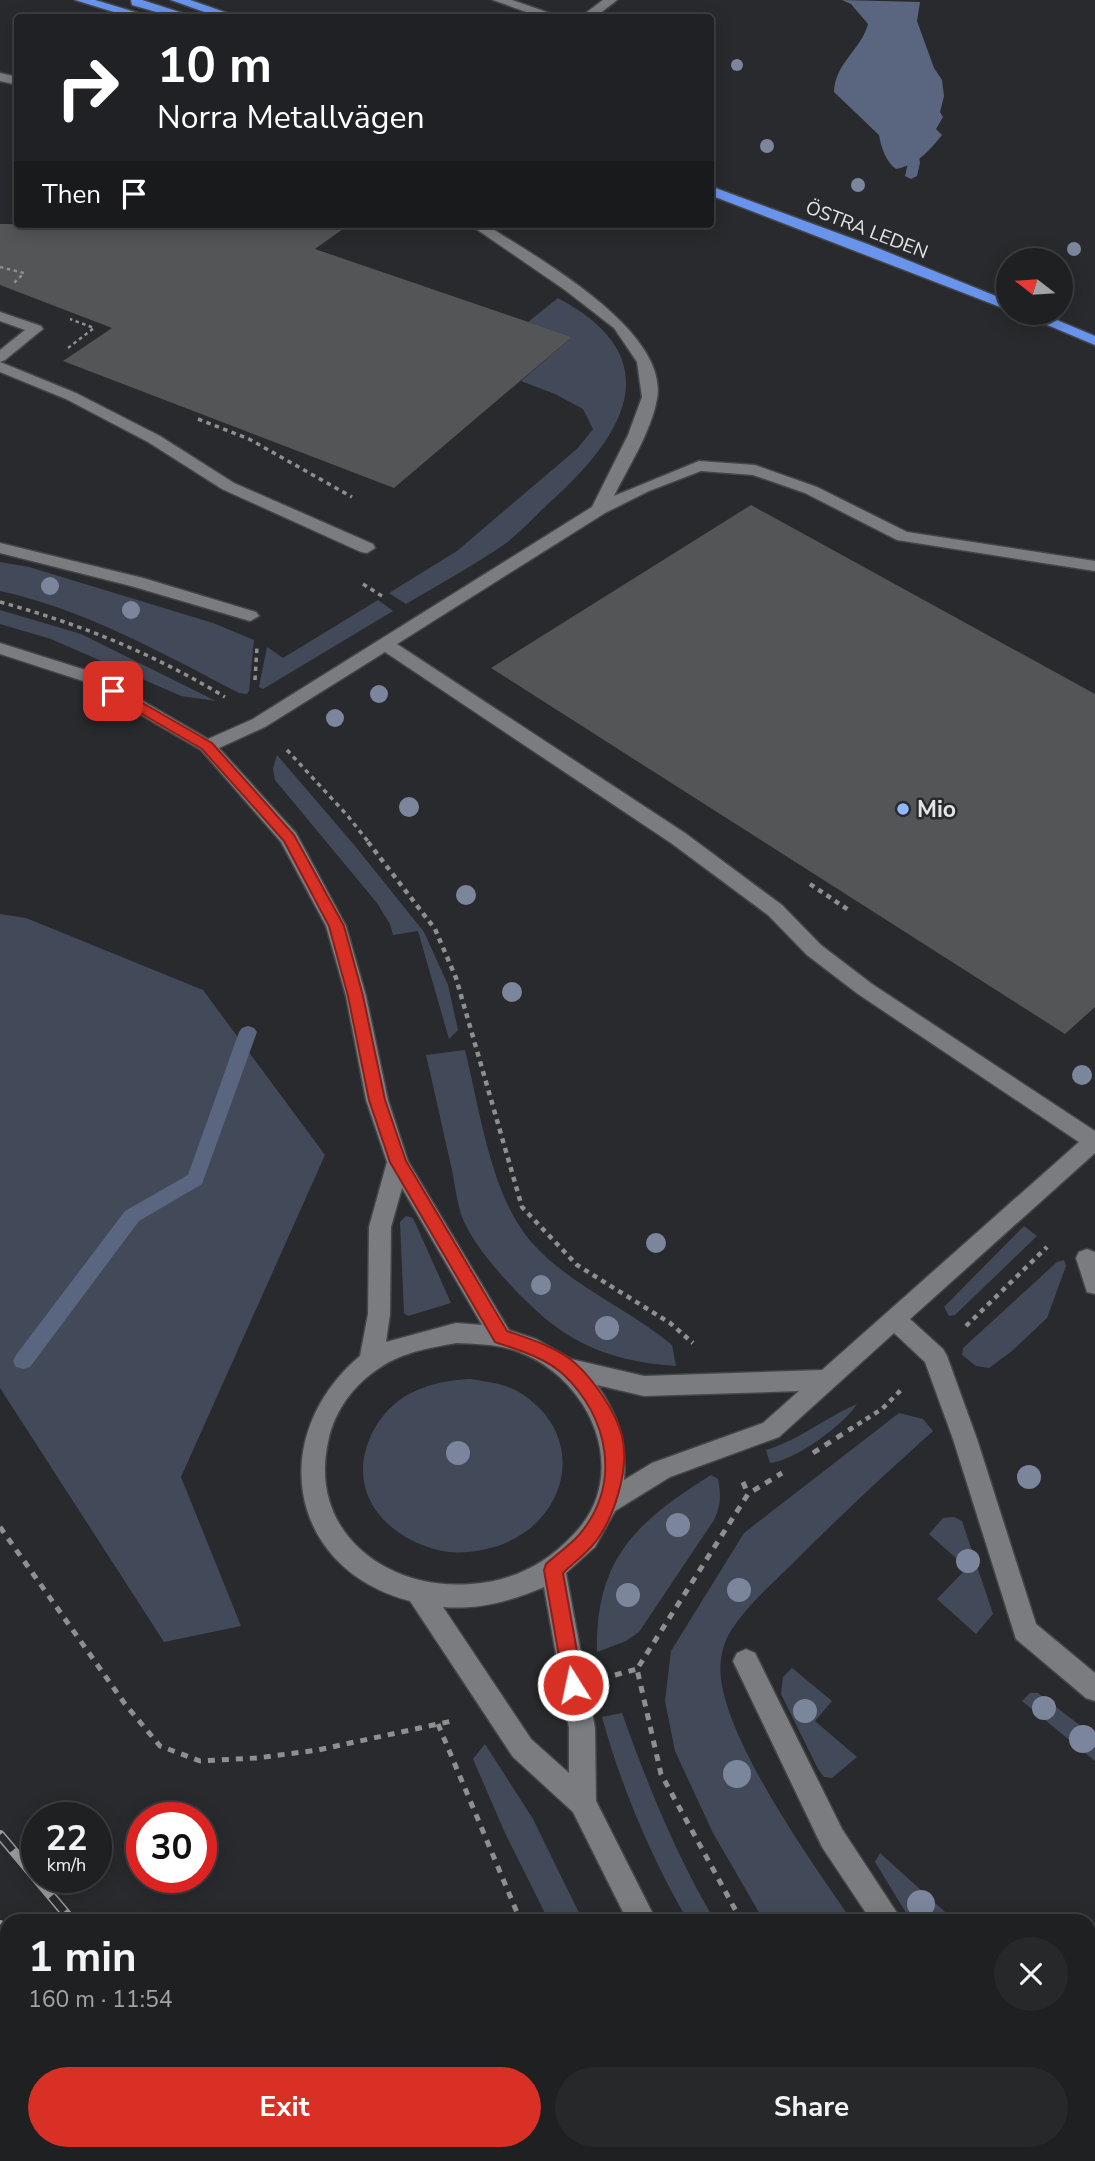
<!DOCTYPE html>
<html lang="en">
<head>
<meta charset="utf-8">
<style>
  :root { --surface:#1f2022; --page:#27282a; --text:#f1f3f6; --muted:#a1a3a5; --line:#3c3e40; --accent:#d93025 }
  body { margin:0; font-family:"Nunito Sans",sans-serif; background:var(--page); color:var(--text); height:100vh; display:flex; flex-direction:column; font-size:26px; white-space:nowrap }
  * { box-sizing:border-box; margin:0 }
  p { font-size:23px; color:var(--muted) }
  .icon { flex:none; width:38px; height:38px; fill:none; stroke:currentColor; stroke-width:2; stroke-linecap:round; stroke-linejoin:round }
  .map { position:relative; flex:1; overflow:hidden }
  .drawer { position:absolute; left:0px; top:1914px; width:1096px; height:247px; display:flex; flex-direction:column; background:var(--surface); border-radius:21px 21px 0 0; box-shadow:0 4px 18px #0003,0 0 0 2px var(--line) }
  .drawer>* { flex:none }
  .top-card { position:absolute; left:14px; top:14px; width:700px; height:214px; border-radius:7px; box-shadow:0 4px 18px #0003,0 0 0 2px var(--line); background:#202124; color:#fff; overflow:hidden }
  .needle { width:46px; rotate:287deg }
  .tools { position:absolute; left:996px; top:248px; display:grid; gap:14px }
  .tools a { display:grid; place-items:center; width:77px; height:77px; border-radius:50%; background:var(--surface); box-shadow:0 4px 18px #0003,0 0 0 2px var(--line); font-size:35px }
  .speed { position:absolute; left:21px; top:1802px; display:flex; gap:14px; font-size:35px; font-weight:700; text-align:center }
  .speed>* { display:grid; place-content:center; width:91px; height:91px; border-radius:50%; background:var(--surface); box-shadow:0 4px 18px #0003,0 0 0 2px var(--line); line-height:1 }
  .speed small { font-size:18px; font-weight:400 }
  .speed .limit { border:10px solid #d22; background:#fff; color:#111 }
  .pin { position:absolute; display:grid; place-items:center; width:60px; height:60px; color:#fff; margin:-30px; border-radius:14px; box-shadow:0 4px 10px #0006 }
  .me { position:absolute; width:77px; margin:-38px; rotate:350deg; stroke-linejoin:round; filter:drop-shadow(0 0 5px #0008) }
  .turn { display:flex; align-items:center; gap:24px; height:147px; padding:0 28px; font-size:32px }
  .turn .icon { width:91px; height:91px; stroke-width:2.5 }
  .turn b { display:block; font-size:49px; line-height:60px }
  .then { display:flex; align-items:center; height:66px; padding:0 28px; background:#0003; gap:14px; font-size:26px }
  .round { display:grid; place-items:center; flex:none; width:74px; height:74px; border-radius:37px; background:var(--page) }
  .headline { display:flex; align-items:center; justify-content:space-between; height:119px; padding:0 28px }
  h1 { font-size:42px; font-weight:700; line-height:52px }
  .button { display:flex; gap:14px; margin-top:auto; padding:14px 28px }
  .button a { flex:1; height:80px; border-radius:42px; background:var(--accent); color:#fff; font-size:28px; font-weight:700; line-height:80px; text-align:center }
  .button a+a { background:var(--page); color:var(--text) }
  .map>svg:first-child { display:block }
  .green { fill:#424a59 }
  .water { fill:#5a667f }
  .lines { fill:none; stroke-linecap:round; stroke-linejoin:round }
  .stream { fill:#5a667f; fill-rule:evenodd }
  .building { fill:#535557 }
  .minor-casing { stroke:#444547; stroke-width:3 }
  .highway-casing { stroke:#444547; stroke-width:3 }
  .path-far3 { stroke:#8e8f91; stroke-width:2.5; stroke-dasharray:3.5 3.5; stroke-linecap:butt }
  .path-far2 { stroke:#8e8f91; stroke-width:3.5; stroke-dasharray:4.5 4.5; stroke-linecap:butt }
  .path-far1 { stroke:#8e8f91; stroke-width:4.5; stroke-dasharray:5 5; stroke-linecap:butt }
  .path { stroke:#8e8f91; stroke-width:5; stroke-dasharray:7 7; stroke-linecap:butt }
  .minor { fill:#7a7c7f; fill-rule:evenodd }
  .highway { fill:#6894ee; fill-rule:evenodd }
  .rail-casing { stroke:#9b9c9e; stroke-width:10 }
  .rail { stroke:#292a2d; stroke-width:7; stroke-dasharray:20; stroke-linecap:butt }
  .tree { fill:#7b869d }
  .route { fill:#d93025; stroke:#8d1f18; stroke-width:2 }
  .poi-dot { fill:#93b7fd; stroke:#292a2d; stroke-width:2.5 }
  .labels { text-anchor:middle; stroke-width:5; stroke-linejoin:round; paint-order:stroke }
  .far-street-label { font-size:19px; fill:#e4e5e6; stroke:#292a2d }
  .poi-label { font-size:23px; font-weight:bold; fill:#e4e5e6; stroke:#292a2d; text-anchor:start }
</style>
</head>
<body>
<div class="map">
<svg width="1095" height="2161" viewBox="0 0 1095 2161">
  <rect width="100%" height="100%" fill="#292a2d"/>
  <g class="green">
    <path d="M558 298C673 359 623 437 549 503 534 517 519 534 502 546 471 567 438 585 406 604L389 593 457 551 578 448 593 429 583 409 555 394 521 381 572 337 528 322Z"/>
    <path d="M0 562 29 567 213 623 254 640 249 691 247 694 239 693C162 653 86 610 0 591Z"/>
    <path d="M378 600 393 611 263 689 259 687 267 647 283 658Z"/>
    <path d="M0 610 81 634 216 701 181 696 51 639 0 624Z"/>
    <path d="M277 755 355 846 424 932 448 985 458 1030 449 1039 418 931 393 935 390 924 377 903 275 780 273 769Z"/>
    <path d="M0 914 26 918 203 990 325 1155 181 1477 241 1626 164 1642 0 1388Z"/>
    <path d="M465 1050C480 1110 491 1199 534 1245 573 1287 629 1309 672 1345L676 1366C598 1361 556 1336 505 1279 489 1261 471 1239 462 1217 457 1203 455 1185 452 1170 443 1131 435 1093 426 1055Z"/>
    <path d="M406 1216 413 1218 451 1303 408 1316 404 1313 400 1222Z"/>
    <path d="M1024 1226 1037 1236 955 1315 949 1316 944 1307Z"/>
    <path d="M1064 1260 1066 1266 1047 1318 1012 1351 989 1368 976 1366 962 1355 963 1348 1057 1262Z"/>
    <path d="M470 1379C489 1382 509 1384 525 1396 593 1444 562 1533 486 1549 469 1553 450 1554 434 1549 406 1541 377 1522 367 1493 353 1455 378 1408 413 1392 432 1383 450 1380 470 1379Z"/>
    <path d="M857 1404C844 1425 794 1461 770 1463L766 1450C799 1440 825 1418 857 1404Z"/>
    <path d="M899 1413 923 1419 933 1431C885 1474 839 1517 793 1563 772 1584 745 1607 729 1634 725 1641 722 1650 721 1659 711 1724 815 1866 852 1921H764L713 1833 675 1751 665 1701 671 1651 744 1533Z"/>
    <path d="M711 1475 718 1479C721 1495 721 1505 714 1520L639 1632 626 1641 597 1652C595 1559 636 1522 711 1475Z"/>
    <path d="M954 1517 962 1521 993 1614 976 1634 937 1599 967 1568 929 1534 943 1518Z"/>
    <path d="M792 1668 832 1701 815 1721 857 1757 832 1778 824 1777 818 1769 781 1694 783 1677Z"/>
    <path d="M1030 1693H1038L1095 1737V1761L1022 1701Z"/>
    <path d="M622 1713C648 1786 676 1855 715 1921H688C651 1857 622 1789 602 1717Z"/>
    <path d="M485 1744 533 1819 583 1921H549L505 1833 473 1759Z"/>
    <path d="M880 1853 955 1921H911L875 1862Z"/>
    <path d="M916 2154H1017L1022 2161H921Z"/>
  </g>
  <path class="water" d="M842 0 920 2 917 21 934 68 942 80 944 96 940 112 943 117 936 129 942 135C929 151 917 165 896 169 886 162 881 147 879 135L834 92C835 63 861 50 868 24L851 4Z"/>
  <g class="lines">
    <g class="stream">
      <path d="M910 135 916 138 920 163 917 176 911 179 905 176 908 163 904 138Z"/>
      <path d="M248 1026 254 1028 257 1032 202 1184 139 1221 30 1367 23 1369 16 1367 13 1361 16 1355 125 1211 188 1175 239 1032 242 1028Z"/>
    </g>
  </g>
  <g class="building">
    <path d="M0 224H350L315 249 572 337 394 488 63 361 112 328 0 285Z"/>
    <path d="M751 505 1095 694V1007L1065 1034 491 668Z"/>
  </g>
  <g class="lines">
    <g class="minor-casing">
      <g id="minor">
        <path d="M493 0H512L564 18H543Z"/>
        <path d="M603 0H617L594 18H579Z"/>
        <path d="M0 73 18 77V85L0 81Z"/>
        <path d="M469 224H485C534 256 670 330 657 399 651 432 629 466 614 496L699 461 755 465 817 487 907 532 1095 561V571L897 540 805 493 753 475 701 471 649 491 605 513 397 644 685 833 782 905 821 945 872 984 1095 1131V1153L910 1319 943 1349 947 1356 977 1439 1036 1624 1095 1673V1701L1086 1698 1016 1639 953 1439 925 1362 894 1333 779 1437 670 1477 615 1511 595 1547 566 1573 595 1728 596 1801 657 1922H628L573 1812 513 1757 410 1601C287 1569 266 1435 360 1356L368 1314 369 1227 387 1162 366 1100 346 996 326 926 281 842 201 750 83 681 0 654V643L95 673 208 739 253 719 592 507 628 435 642 397 637 362 614 328 565 290ZM385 652 671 843 768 915 807 955 858 994 1079 1142 822 1370 644 1376 571 1359 536 1339 509 1330 408 1161 388 1100 366 996 346 926 296 833 219 748 265 727ZM402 1188 482 1325 456 1323 386 1342 390 1314 391 1227ZM456 1343C477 1344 499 1344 519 1352 591 1379 633 1474 573 1535 545 1565 512 1581 471 1584 388 1591 308 1533 328 1442 334 1411 354 1384 381 1367 403 1352 430 1348 456 1343ZM597 1385 644 1396 799 1391 763 1423 652 1463 624 1480C627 1443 618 1414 597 1385ZM544 1587 569 1728V1773L531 1739 443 1607C479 1610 511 1601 544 1587Z"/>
        <path d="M0 312 41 326 43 329 5 360 0 362V350L25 330 0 321Z"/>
        <path d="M0 362 76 393 160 436 234 483 373 544 375 548 367 553 361 552 222 489 148 442 66 399 0 372Z"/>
        <path d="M0 543 143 578 256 612 259 616 250 621 131 586 0 553Z"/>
        <path d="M1087 1249 1095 1252V1294L1087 1292 1076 1258 1079 1252Z"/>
        <path d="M746 1649 755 1653 842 1829 903 1922H872L822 1847 733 1661 737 1653Z"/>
        <path d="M744 2154H774L777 2161H747Z"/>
        <path d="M1045 2154H1077L1080 2161H1048Z"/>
      </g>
    </g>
    <g class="highway-casing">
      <g id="highway">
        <path d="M75 0H95L155 18H133Z"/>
        <path d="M131 0H142L198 18H177L132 5Z"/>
        <path d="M171 0H190L242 18H221Z"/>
        <path d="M710 186 870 245 1008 301V310L710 195Z"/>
        <path d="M1019 313H1040L1095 336V345Z"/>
      </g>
    </g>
    <g class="path-far3">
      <path d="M0 267 24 273 14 283"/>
      <path d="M68 348 94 328 70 319"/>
    </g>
    <g class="path-far2">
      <path d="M198 419 249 439 352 497"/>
      <path d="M363 584 385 598"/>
      <path d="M0 602C80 624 154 654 225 697"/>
      <path d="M255 680 257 647"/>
      <path d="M287 750 347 815 370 844"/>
    </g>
    <g class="path-far1">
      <path d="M368 842 435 929 456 978 522 1207 577 1265 670 1323 693 1343"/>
      <path d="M810 884 850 911"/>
      <path d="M966 1326 1047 1247"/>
      <path d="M849 1430 882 1409 902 1389"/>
    </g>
    <g class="path">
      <path d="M813 1453 852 1428"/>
      <path d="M743 1482 748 1494"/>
      <path d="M0 1527 125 1704 160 1746 200 1761 257 1758 318 1750 452 1721"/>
      <path d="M615 1675 637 1669"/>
      <path d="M438 1724 521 1922"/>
      <path d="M742 1922 661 1774 637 1669 748 1494 782 1473"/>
      <path d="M650 2154 654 2161"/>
      <path d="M890 2154 894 2161"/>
    </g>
    <use href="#minor" class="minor"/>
    <use href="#highway" class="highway"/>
    <g class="rail-casing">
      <g id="rail">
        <path d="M0 1835 73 1922"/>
        <path d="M0 1925 7 1934"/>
        <path d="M190 2154 196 2161"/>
        <path d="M272 2154 278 2161"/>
      </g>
    </g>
    <use href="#rail" class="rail"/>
  </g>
  <g class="tree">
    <circle cx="737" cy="65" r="6"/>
    <circle cx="767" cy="146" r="7"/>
    <circle cx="858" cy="185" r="7"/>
    <circle cx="1074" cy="249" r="7"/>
    <circle cx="50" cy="586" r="9"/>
    <circle cx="131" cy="610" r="9"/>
    <circle cx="379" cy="694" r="9"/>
    <circle cx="335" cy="718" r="9"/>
    <circle cx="409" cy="807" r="10"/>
    <circle cx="466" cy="895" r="10"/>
    <circle cx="512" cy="992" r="10"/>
    <circle cx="1082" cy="1075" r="10"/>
    <circle cx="656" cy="1243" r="10"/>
    <circle cx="541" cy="1285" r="10"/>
    <circle cx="607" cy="1328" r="12"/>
    <circle cx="458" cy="1453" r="12"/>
    <circle cx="1029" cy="1477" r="12"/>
    <circle cx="678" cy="1525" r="12"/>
    <circle cx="968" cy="1561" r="12"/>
    <circle cx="739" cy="1590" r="12"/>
    <circle cx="628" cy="1595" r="12"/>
    <circle cx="1044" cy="1708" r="12"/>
    <circle cx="805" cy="1711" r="12"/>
    <circle cx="1083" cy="1739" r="14"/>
    <circle cx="737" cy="1774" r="14"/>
    <circle cx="921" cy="1904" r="14"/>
  </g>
  <path class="route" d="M113 686 212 743 294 835 344 926 363 996 385 1100 406 1161 507 1331C530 1339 556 1347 575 1363 593 1379 616 1412 622 1436 630 1468 614 1522 591 1547 583 1556 572 1564 563 1573L583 1685 580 1692 573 1694 567 1692 564 1685 544 1570 546 1564C557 1554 570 1545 579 1535 622 1484 609 1417 563 1374 544 1357 518 1350 495 1342L390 1162 369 1100 348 996 329 926 284 841 202 749 108 694 106 691Z"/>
  <circle class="poi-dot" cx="903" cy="809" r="7"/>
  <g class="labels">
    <g class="far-street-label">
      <text transform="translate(867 229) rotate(21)" y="7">ÖSTRA LEDEN</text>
    </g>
    <g class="poi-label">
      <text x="917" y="817">Mio</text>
    </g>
  </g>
</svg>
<div class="tools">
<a><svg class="needle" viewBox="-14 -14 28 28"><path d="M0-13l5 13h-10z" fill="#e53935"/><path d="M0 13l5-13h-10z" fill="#a1a3a5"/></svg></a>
</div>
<div class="speed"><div>22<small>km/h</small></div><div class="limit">30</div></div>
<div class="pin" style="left:113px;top:691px;background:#d93025"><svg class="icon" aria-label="arrive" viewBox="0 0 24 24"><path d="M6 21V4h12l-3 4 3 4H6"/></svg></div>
<svg class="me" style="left:573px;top:1685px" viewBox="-20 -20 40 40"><circle r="17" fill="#d93025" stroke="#fff" stroke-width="3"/><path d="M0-11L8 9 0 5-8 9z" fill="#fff"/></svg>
<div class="top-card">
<div class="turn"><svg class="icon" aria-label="right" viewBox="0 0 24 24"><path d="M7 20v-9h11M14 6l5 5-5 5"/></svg><div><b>10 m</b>Norra Metallvägen</div></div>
<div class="then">Then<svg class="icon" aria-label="arrive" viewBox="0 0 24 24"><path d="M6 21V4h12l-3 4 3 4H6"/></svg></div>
</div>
<section class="drawer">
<div class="headline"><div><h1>1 min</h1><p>160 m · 11:54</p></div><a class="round"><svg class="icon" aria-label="close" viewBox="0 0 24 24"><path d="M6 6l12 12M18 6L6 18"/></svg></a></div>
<div class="button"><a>Exit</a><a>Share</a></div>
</section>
</div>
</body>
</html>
